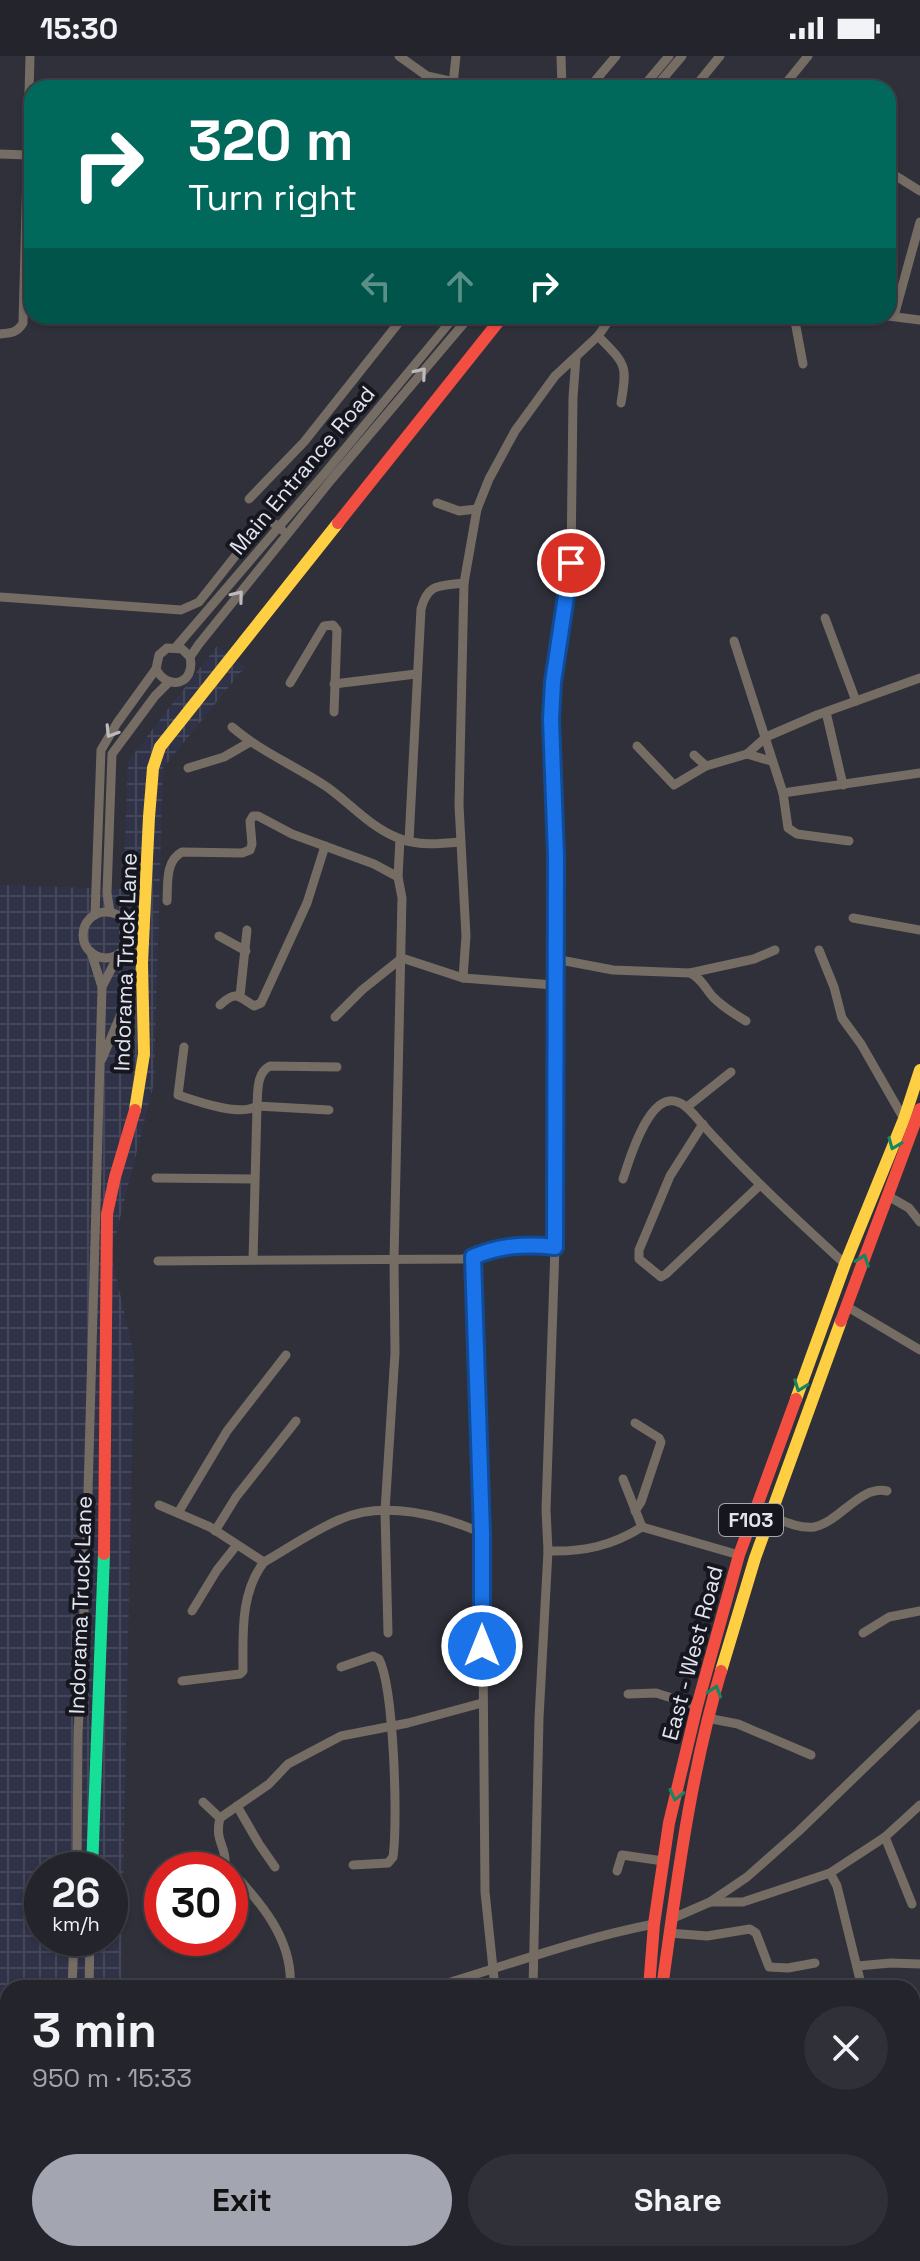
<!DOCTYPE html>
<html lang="en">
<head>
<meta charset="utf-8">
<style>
  :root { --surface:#23242c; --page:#2f3038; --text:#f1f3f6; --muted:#a3a4a9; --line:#404148; --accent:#a3a5b0 }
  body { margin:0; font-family:"Space Grotesk",sans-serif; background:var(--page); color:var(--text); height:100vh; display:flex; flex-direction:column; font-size:30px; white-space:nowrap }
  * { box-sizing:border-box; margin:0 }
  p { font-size:26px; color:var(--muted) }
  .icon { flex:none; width:44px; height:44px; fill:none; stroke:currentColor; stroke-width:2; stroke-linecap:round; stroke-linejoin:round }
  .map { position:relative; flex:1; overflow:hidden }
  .details { position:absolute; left:0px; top:1924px; width:920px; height:282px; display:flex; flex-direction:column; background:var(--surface); border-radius:24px 24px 0 0; box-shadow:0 2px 6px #0004,0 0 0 2px var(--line) }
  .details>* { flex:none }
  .hud { position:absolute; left:24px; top:24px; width:872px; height:244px; border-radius:24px; box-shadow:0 2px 6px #0004,0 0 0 2px var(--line); background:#00695c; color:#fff; overflow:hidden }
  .speed { position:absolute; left:24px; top:1796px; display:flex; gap:16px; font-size:40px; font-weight:700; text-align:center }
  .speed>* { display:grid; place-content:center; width:104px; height:104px; border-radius:50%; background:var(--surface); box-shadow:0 2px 6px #0004,0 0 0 2px var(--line); line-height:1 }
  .speed small { font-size:20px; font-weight:400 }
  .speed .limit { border:12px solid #d22; background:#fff; color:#111 }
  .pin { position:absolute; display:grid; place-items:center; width:68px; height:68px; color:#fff; margin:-34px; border:4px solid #fff; border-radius:50%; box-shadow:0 2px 8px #0007 }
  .me { position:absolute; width:88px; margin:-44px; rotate:0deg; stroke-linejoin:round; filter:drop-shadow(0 0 6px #0008) }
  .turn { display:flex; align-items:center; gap:28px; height:168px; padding:0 32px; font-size:36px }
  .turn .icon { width:104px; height:104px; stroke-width:2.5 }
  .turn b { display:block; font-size:56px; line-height:68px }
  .lanes { display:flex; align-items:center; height:76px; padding:0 32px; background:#0003; justify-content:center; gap:40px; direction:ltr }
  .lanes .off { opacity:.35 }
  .round { display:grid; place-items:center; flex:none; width:84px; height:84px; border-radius:42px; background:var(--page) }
  .head { display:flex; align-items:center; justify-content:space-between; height:136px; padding:0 32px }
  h1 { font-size:48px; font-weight:600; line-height:60px }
  .cta { display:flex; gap:16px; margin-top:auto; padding:16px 32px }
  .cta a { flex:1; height:92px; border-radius:48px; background:var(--accent); color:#111; font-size:32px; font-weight:600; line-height:92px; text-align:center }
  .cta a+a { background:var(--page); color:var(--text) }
  .status { display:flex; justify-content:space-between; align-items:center; height:56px; padding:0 40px; background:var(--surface); direction:ltr }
  .status svg { height:22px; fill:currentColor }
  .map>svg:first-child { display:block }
  .industrial { fill:url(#industrial-grid); fill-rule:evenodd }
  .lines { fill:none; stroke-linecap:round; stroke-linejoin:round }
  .street { stroke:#756c64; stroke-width:9 }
  .fast { stroke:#16e098; stroke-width:12 }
  .slow { stroke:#ffcf43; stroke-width:12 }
  .jam { stroke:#f24e42; stroke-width:12 }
  .oneway { stroke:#bcbabe }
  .oneway2 { stroke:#168561 }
  .route-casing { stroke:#114b97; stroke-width:20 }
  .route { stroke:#1a73e8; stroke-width:14 }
  .labels { text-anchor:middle; stroke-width:8; stroke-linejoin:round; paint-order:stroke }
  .shield { fill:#15161e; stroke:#a4a6b0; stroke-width:2 }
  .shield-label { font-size:20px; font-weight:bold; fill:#e2e4ef }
  .street-label { font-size:22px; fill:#e2e4ef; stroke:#15161e }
</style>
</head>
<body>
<div class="status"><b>15:30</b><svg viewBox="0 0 49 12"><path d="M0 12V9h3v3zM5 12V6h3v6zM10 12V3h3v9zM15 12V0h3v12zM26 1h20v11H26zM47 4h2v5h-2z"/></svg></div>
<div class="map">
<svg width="920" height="2205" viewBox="0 0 920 2205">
  <defs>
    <pattern id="industrial-grid" width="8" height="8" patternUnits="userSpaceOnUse" patternTransform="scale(2)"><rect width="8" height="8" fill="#303347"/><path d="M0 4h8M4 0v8" fill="none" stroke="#444759"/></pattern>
  </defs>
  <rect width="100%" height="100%" fill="#2f303a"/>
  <path class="industrial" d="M217 590 245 611 163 712 154 1027 111 1198 134 1299 121 1932H8V2198H115V2205H0V829L123 833 128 705ZM42 1814H110V1882H42Z"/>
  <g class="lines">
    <g class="street">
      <path d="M399 0 427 20 454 26"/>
      <path d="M561 0 562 32"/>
      <path d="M453 28 456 0"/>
      <path d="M589 32 616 0"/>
      <path d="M642 32 669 0"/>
      <path d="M655 32 682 0"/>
      <path d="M694 32 720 0"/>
      <path d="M782 32 808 0"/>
      <path d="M0 98 27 99"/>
      <path d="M888 115 920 135"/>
      <path d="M794 260 803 308"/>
      <path d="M888 260 920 264"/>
      <path d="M894 260 920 166"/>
      <path d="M0 278C11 277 17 277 23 267L30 0"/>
      <path d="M598 280C625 308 628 307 621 347"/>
      <path d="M249 443 304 386 404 260"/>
      <path d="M437 447 459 455 477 453"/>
      <path d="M0 541 181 554 199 546 259 470C269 463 274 466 282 474"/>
      <path d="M825 562 856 645"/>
      <path d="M734 585 783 737 788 772 797 778 849 785"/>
      <path d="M176 591 325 417 455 260"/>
      <path d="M190 601 182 593 167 592 159 599 156 613C168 636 196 628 190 601L199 588 331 424 470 260"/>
      <path d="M290 627 324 570 333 569 337 574 334 656"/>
      <path d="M334 628 416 618"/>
      <path d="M826 656 843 729"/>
      <path d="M232 671C261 696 296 710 327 731 351 748 370 771 398 782 417 790 439 788 460 786"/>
      <path d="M637 690 674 729 706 710"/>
      <path d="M747 698 766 681 817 659 920 622"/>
      <path d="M694 699 706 710 747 698 771 705"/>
      <path d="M188 712 224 701 250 686"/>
      <path d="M783 737 920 717"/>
      <path d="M409 785 421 553C428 527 439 530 464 527"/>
      <path d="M167 845C168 828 165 805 182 796L242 797 250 794 252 788 250 765 253 760H258L292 778 374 808 398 821"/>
      <path d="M110 856 107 837 112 698 155 640 169 626"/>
      <circle cx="106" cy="879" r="23"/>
      <path d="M95 859 101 694 117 667 156 613"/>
      <path d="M853 862 920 874"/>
      <path d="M219 880 246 895"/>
      <path d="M819 894 834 931 842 962 861 988 904 1063"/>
      <path d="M402 902 463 922 554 929"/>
      <path d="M555 903 613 914 690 917C701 922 705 932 713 941 723 951 734 958 746 965"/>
      <path d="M690 917 754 903 775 894"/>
      <path d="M463 922 466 880 459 749 464 527 477 453 489 423 515 375 555 320 598 280 612 260"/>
      <path d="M102 931 119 898"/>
      <path d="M240 940 247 874"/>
      <path d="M220 949C236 934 238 940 254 950L261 947 307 847 325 790"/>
      <path d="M335 961 362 934 402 902"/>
      <path d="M184 991 178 1039C196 1045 240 1061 257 1050L329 1054"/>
      <path d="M102 1003 142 908 128 887"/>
      <path d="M687 1051 731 1016"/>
      <path d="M703 1068 670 1120 639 1194V1203L661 1221 666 1218 760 1129"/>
      <path d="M156 1122 253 1123"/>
      <path d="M623 1123C629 1104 646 1048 669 1045 683 1043 694 1059 703 1069 747 1118 796 1163 845 1208"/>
      <path d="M888 1140 909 1152 920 1166"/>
      <path d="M473 1201 482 1477 485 1836 495 1932"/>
      <path d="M253 1204 257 1050C258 1036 256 1017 270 1010L337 1011"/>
      <path d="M158 1205 463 1203 491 1193 510 1190 555 1191"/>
      <path d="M846 1250 920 1294"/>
      <path d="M623 1423 642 1471"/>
      <path d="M159 1449 210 1471 264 1506"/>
      <path d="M635 1455 641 1446 661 1386 659 1382 635 1367"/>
      <path d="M178 1457 227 1375 286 1299"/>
      <path d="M770 1460C783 1465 800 1473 814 1471 841 1465 860 1429 887 1435"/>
      <path d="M215 1475 236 1441 296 1365"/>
      <path d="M548 1495C583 1496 612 1490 642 1471L739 1499"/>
      <path d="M192 1555 217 1514 236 1490"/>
      <path d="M388 1577 385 1455 395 1297 394 1204 402 842 398 821 400 783"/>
      <path d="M863 1577 889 1561 920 1555"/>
      <path d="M341 1611 373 1600 379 1603C394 1632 398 1766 393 1801L388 1807 353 1809"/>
      <path d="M182 1625 240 1618 243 1615C243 1578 240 1537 264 1506 289 1492 314 1474 341 1463 384 1444 441 1459 482 1477"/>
      <path d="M628 1638 656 1637 697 1650"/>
      <path d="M707 1662 738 1668 811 1699"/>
      <path d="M203 1746 220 1762"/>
      <path d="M237 1750 259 1788 275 1811"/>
      <path d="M885 1781 912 1848"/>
      <path d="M77 1814 78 1678 86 1509 102 931 91 896"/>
      <path d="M230 1814 225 1809C227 1790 214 1786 220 1762L269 1728 288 1708 341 1680 408 1667 482 1647"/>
      <path d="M230 1814C261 1846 294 1885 290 1932"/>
      <path d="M617 1815 622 1799 663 1805"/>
      <path d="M830 1817 837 1830 862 1932"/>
      <path d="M161 1821H162"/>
      <path d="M711 1846H743L830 1817 885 1781 920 1749"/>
      <path d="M671 1863 710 1846 747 1821 799 1775 920 1658"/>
      <path d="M669 1877 707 1880 750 1873 756 1877 769 1911 788 1912 815 1907"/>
      <path d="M857 1910 891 1907 920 1908"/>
      <path d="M72 1932 74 1882"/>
      <path d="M89 1932 90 1882"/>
      <path d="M431 1932C506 1910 577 1883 654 1868"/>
      <path d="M533 1932 539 1662 548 1495 546 1454 555 1191 556 801 551 663 553 626 571 507 573 341 576 301"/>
      <path d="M912 1953 920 1956"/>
      <path d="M912 2005 920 2014"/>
      <path d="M66 2198V2205"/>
      <path d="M314 2198 320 2205"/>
      <path d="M498 2198V2205"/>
      <path d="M81 2205V2198"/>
      <path d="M249 2205 255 2198"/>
      <path d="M355 2205 361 2198"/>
      <path d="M528 2205 529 2198"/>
    </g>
    <g class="fast">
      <path d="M92 1814 104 1498"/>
      <path d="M656 2198V2205"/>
    </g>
    <g class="slow">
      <path d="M135 1054 144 998 142 907 149 761 153 712 160 691 338 467"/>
      <path d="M796 1343 845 1208 904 1063 920 1014"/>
      <path d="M721 1615 755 1502 841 1265"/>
      <path d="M640 2198V2205"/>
    </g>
    <g class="jam">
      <path d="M338 467 503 260"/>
      <path d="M841 1265 920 1053"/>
      <path d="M104 1498 107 1158 115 1121 135 1054"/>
      <path d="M649 1932 654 1868 669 1767 697 1650 739 1499 796 1343"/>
      <path d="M662 1932C677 1825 690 1719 721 1615"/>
    </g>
  </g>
  <defs><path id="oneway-chevron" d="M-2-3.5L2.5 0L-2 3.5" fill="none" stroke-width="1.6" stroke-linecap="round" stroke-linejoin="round" transform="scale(2)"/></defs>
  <g class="oneway">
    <use href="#oneway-chevron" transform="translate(421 317) rotate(-50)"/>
    <use href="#oneway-chevron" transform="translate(238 540) rotate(-51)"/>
    <use href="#oneway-chevron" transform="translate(111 676) rotate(122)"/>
  </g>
  <g class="oneway2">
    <use href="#oneway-chevron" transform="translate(894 1088) rotate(112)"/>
    <use href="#oneway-chevron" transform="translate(863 1204) rotate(-70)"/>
    <use href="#oneway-chevron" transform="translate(800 1330) rotate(110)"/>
    <use href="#oneway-chevron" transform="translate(715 1635) rotate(-73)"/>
    <use href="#oneway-chevron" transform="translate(676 1739) rotate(103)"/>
  </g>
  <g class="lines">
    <g class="route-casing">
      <path id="route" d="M482 1590V1477L473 1201C500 1189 526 1188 555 1191L556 801 551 663 553 626 571 507"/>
    </g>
    <use href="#route" class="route"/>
  </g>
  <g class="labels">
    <rect class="shield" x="719" y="1448" width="64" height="32" rx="6"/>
    <g class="shield-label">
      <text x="751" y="1471">F103</text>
    </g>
    <g class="street-label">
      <text transform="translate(302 414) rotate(-50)" y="8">Main Entrance Road</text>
      <text transform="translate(125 906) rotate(-88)" y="8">Indorama Truck Lane</text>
      <text transform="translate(80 1549) rotate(-88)" y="8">Indorama Truck Lane</text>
      <text transform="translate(692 1597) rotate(-75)" y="8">East - West Road</text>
    </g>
  </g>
</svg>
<div class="speed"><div>26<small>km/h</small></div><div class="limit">30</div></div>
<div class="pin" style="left:571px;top:507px;background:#d93025"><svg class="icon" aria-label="arrive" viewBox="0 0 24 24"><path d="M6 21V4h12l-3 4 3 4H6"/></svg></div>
<svg class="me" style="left:482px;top:1590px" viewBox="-20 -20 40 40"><circle r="17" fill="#1a73e8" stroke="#fff" stroke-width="3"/><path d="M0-11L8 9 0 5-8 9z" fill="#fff"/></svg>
<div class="hud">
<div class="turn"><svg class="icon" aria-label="right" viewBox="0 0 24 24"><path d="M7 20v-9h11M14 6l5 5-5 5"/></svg><div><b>320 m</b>Turn right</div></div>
<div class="lanes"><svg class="icon off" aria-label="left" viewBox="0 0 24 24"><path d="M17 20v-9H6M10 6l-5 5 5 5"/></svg><svg class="icon off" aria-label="ahead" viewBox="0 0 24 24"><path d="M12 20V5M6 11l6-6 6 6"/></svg><svg class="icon" aria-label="right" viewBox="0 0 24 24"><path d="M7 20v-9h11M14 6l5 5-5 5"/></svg></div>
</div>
<section class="details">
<div class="head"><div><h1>3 min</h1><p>950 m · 15:33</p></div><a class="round"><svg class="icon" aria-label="close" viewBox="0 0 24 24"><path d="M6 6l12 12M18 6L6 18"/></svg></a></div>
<div class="cta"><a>Exit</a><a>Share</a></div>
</section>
</div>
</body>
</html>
